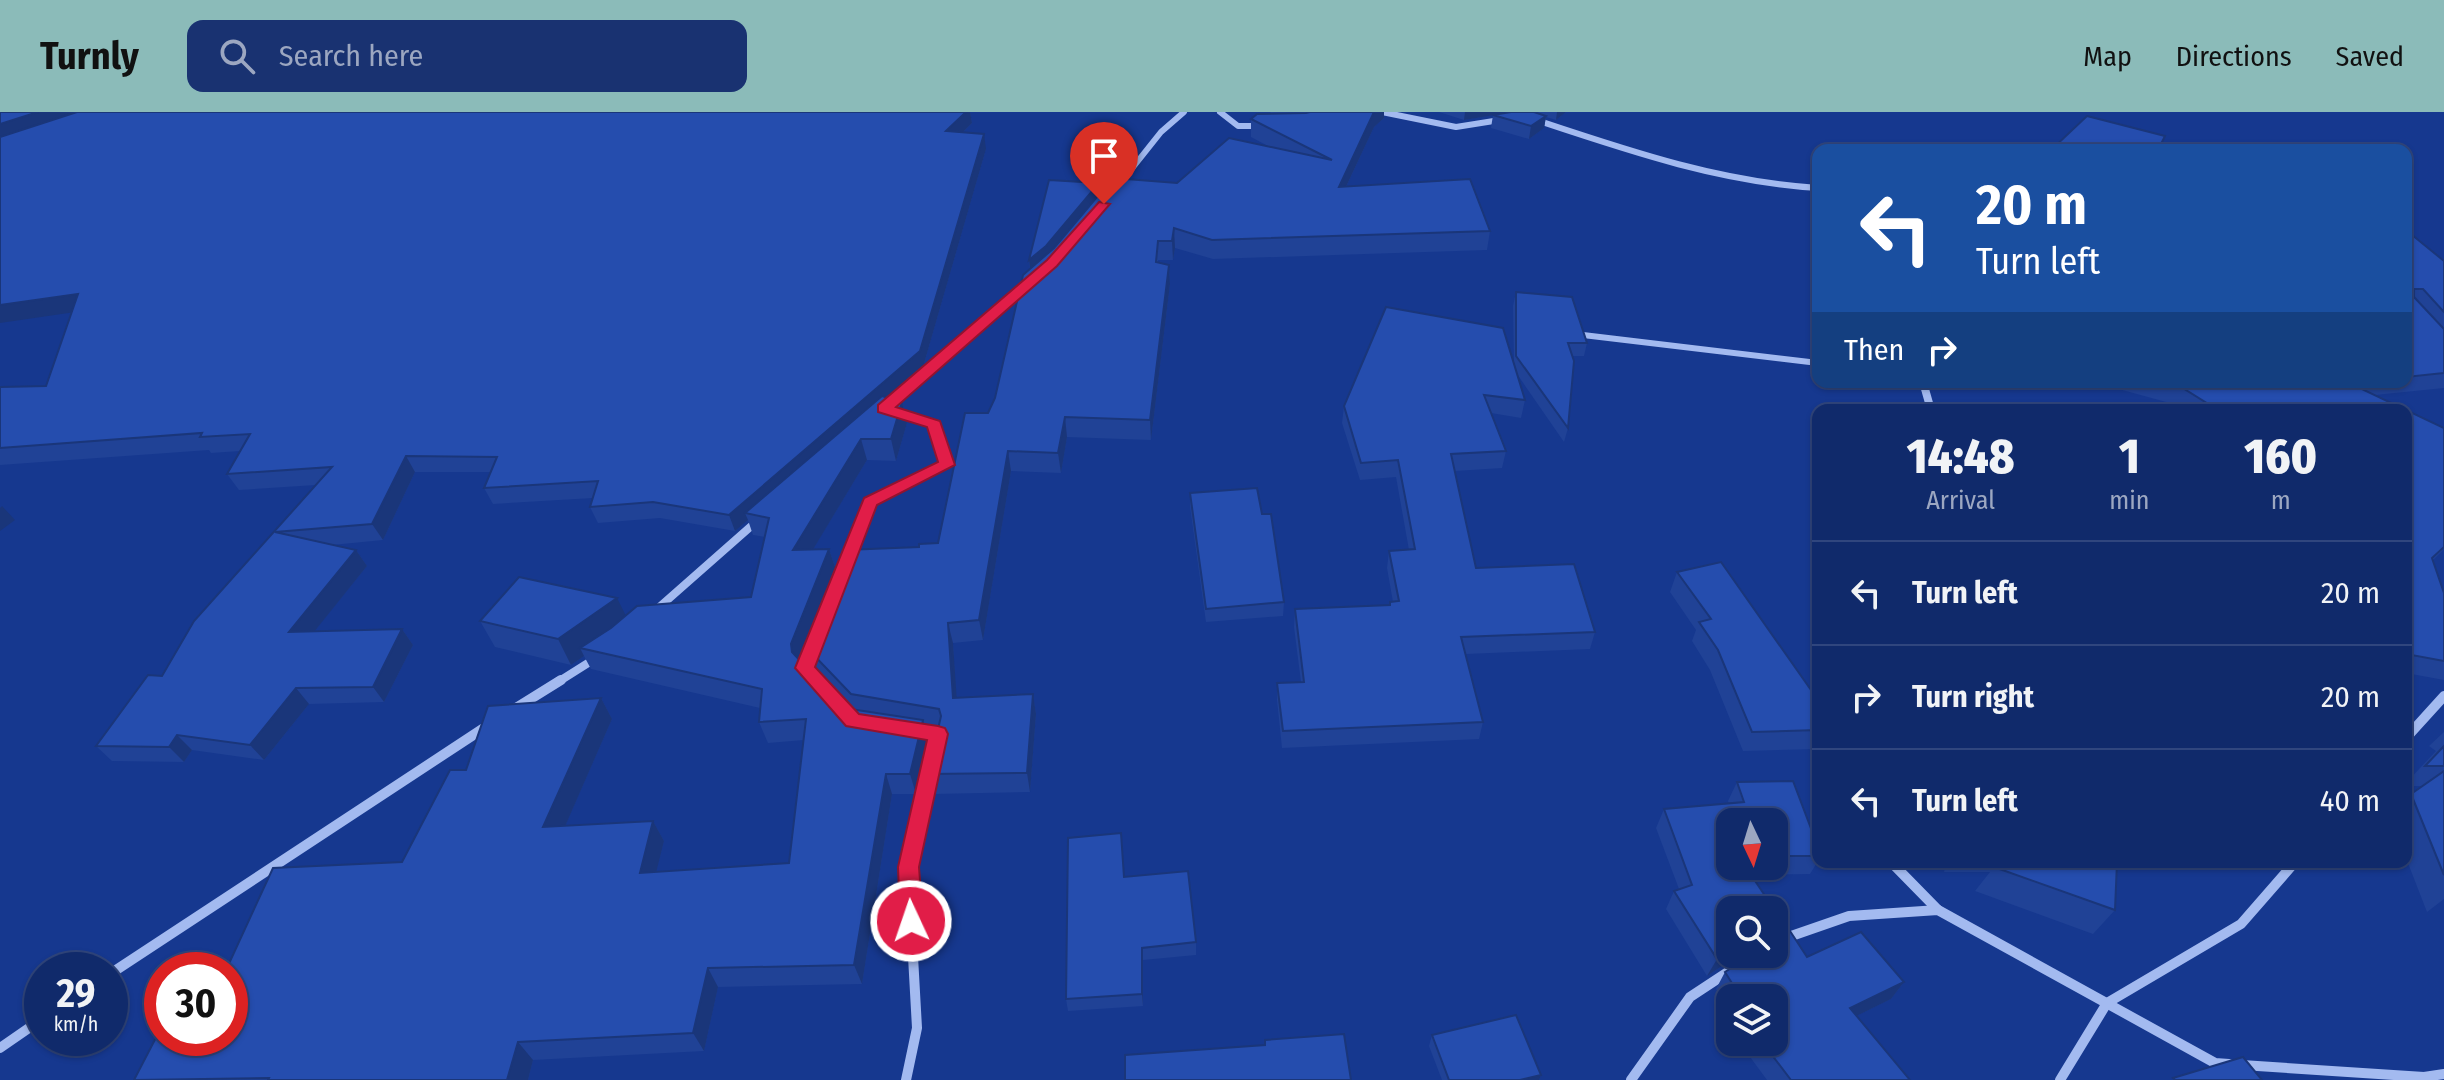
<!DOCTYPE html>
<html lang="en">
<head>
<meta charset="utf-8">
<style>
  :root { --surface:#102a6b; --page:#193271; --text:#f1f3f6; --muted:#9ca7c1; --line:#30467e; --accent:#8bbbb9 }
  body { margin:0; font-family:"Fira Sans Condensed",sans-serif; background:var(--page); color:var(--text); height:100vh; display:flex; flex-direction:column; font-size:30px; white-space:nowrap }
  * { box-sizing:border-box; margin:0 }
  p { font-size:26px; color:var(--muted) }
  .icon { flex:none; width:44px; height:44px; fill:none; stroke:currentColor; stroke-width:2; stroke-linecap:round; stroke-linejoin:round }
  .map { position:relative; flex:1; overflow:hidden }
  .drawer { position:absolute; left:1812px; top:292px; width:600px; height:464px; display:flex; flex-direction:column; background:var(--surface); border-radius:16px; box-shadow:0 2px 6px #0004,0 0 0 2px var(--line) }
  .drawer>* { flex:none }
  .banner { position:absolute; left:1812px; top:32px; width:600px; height:244px; border-radius:16px; box-shadow:0 2px 6px #0004,0 0 0 2px var(--line); background:#1a4fa0; color:#fff; overflow:hidden }
  .needle { width:52px; rotate:176deg }
  .buttons { position:absolute; left:1716px; top:696px; display:grid; gap:16px }
  .buttons a { display:grid; place-items:center; width:72px; height:72px; border-radius:16px; background:var(--surface); box-shadow:0 2px 6px #0004,0 0 0 2px var(--line); font-size:40px }
  .speed { position:absolute; left:24px; top:840px; display:flex; gap:16px; font-size:40px; font-weight:700; text-align:center }
  .speed>* { display:grid; place-content:center; width:104px; height:104px; border-radius:50%; background:var(--surface); box-shadow:0 2px 6px #0004,0 0 0 2px var(--line); line-height:1 }
  .speed small { font-size:20px; font-weight:400 }
  .speed .limit { border:12px solid #d22; background:#fff; color:#111 }
  .pin { position:absolute; display:grid; place-items:center; width:68px; height:68px; color:#fff; margin:-82px -34px; border-radius:50% 50% 50% 0; rotate:-45deg; box-shadow:0 0 8px #0007 }
  .pin .icon { rotate:45deg }
  .me { position:absolute; width:88px; margin:-44px; rotate:357deg; stroke-linejoin:round; filter:drop-shadow(0 0 6px #0008) }
  .turn { display:flex; align-items:center; gap:28px; height:168px; padding:0 32px; font-size:36px }
  .turn .icon { width:104px; height:104px; stroke-width:2.5 }
  .turn b { display:block; font-size:56px; line-height:68px }
  .then { display:flex; align-items:center; height:76px; padding:0 32px; background:#0003; gap:16px; font-size:30px }
  .eta { display:flex; justify-content:space-evenly; align-items:center; height:136px; text-align:center }
  .eta b { font-size:48px; font-weight:800; line-height:56px }
  ul { padding:0; list-style:none }
  li { display:flex; align-items:center; gap:24px; height:104px; padding:0 32px; border-top:2px solid var(--line) }
  li div { flex:1 }
  li b { display:block; font-size:30px }
  li em { font-style:normal }
  header { display:flex; align-items:center; gap:48px; box-sizing:border-box; height:112px; padding:0 40px; background:var(--accent); color:#111 }
  header strong { font-size:38px }
  nav { display:flex; gap:44px; margin-inline-start:auto; font-size:28px }
  .search { width:560px; height:72px; background:var(--page); display:flex; align-items:center; gap:20px; box-sizing:border-box; padding:0 28px; border-radius:16px; color:var(--muted); font-size:30px }
  .map>svg:first-child { display:block }
  .lines { fill:none; stroke-linecap:round; stroke-linejoin:round }
  .street-far2 { stroke:#a3baf0; stroke-width:6 }
  .street-far1 { stroke:#a3baf0; stroke-width:8 }
  .street { stroke:#a3baf0; stroke-width:10 }
  .wall { fill:#204296; fill-rule:evenodd }
  .shaded-wall { fill:#1a367a }
  .building { fill:#254dae; stroke:#1a367a; stroke-width:2 }
  .route { fill:#e11d48; stroke:#92132f; stroke-width:2 }
</style>
</head>
<body>
<header>
<strong>Turnly</strong>
<div class="search"><svg class="icon" aria-label="search" viewBox="0 0 24 24"><circle cx="10" cy="10" r="6"/><path d="M15 15l6 6"/></svg>Search here</div>
<nav><a>Map</a><a>Directions</a><a>Saved</a></nav>
</header>
<div class="map">
<svg width="2444" height="968" viewBox="0 0 2444 968">
  <rect width="100%" height="100%" fill="#16388f"/>
  <g class="lines">
    <g class="street-far2">
      <path d="M1220 0 1238 14H1260"/>
      <path d="M1382 0 1456 15 1500 8"/>
      <path d="M1536 8C1629 39 1720 70 1818 76"/>
      <path d="M1118 74 1161 20 1184 0"/>
      <path d="M1583 223 1818 251"/>
      <path d="M935 253 1025 175"/>
    </g>
    <g class="street-far1">
      <path d="M1923 270 1931 298"/>
      <path d="M887 294 937 251"/>
      <path d="M846 447 870 390 947 353 934 312 895 300"/>
      <path d="M656 498 757 409"/>
      <path d="M809 562 805 556 813 535"/>
      <path d="M558 570 596 546"/>
    </g>
    <g class="street">
      <path d="M516 596 561 568"/>
      <path d="M918 619 938 622 936 632"/>
      <path d="M2406 626 2444 584"/>
      <path d="M1891 750 1938 798"/>
      <path d="M1774 830 1849 804 1938 798 2215 951 2229 952"/>
      <path d="M110 862 487 614"/>
      <path d="M0 936 42 907"/>
      <path d="M2242 953 2424 965 2444 962"/>
      <path d="M906 968 917 916 908 755 930 657"/>
      <path d="M1631 968 1690 885 1731 858"/>
      <path d="M2060 968 2107 891 2241 812 2295 750"/>
    </g>
  </g>
  <g class="wall">
    <path d="M0 0H970L972 11 963 20 986 37 923 255 888 286 902 290 907 311 896 349 867 348 813 437H829L836 458 800 548 844 596 853 597 813 555 806 535 919 435 938 431 995 286 1030 157 1029 148 1100 82 1177 71 1268 34 1251 25V7L1270 1 1271 0H1384V6L1374 15 1346 75 1490 119 1487 138 1213 147 1175 136 1173 148H1158V151L1169 153 1170 172 1151 328 1067 325 1061 361 1011 359 983 528 953 531 956 586 1033 582 1036 602 1030 680 933 682 928 662 938 616 924 613 928 629 916 682H892L862 872 718 875 704 939 533 948 528 968H134L230 926 402 750 466 658 601 586 612 607 565 714 653 709 664 729 656 760 789 751 804 628 768 631 759 610 760 596 591 557 584 544 571 553 495 535 480 509 626 504 751 485 765 425 753 423 748 408 735 419 660 406 598 411 590 395 593 386 493 392 484 376 491 360H415L383 428 332 433 356 438 367 454 314 519 402 517 413 533 384 590 309 592 264 648 192 638 184 650 112 649 96 634 162 564 316 373 239 378 227 362 240 339 211 341 209 338 0 353V275L46 274 71 200Z"/>
    <path d="M1439 0H1566L1556 8 1546 5 1544 16 1529 27 1491 16 1493 3 1464 8Z"/>
    <path d="M2406 118 2444 149V276L2375 283 2444 316V437L2433 448 2444 481V568L2406 561V298H2181L2170 291 2093 270H2406Z"/>
    <path d="M1516 180 1587 231 1584 244H1573L1568 316 1564 330 1517 262 1525 288 1521 306 1491 301 1506 339 1502 356 1455 359 1476 456 1595 520 1590 537 1466 542 1483 610 1479 627 1282 636 1277 588V571L1301 570 1294 515 1295 497 1389 493 1390 490H1393L1387 456 1389 439 1409 438 1396 365 1360 368 1342 311 1344 294 1514 251 1513 194Z"/>
    <path d="M1190 381 1284 490 1283 504 1206 510 1190 394Z"/>
    <path d="M1677 460 1818 588V637L1743 639 1710 558 1692 529 1696 518 1670 480Z"/>
    <path d="M2444 620V787L2427 800 2406 746V686L2422 674H2406V671L2436 639 2429 634Z"/>
    <path d="M1793 669 1818 735V749L1810 762 1751 763 1780 806 1777 816 1782 820 1790 819 1807 845 1861 820 1904 870 1891 887 1856 904 1910 968H1767L1739 930H1774V886H1730V917L1716 898 1722 887 1716 877 1725 860 1753 842H1774V798H1730V842H1740L1707 864 1666 797 1674 779 1679 777 1656 716 1664 697 1729 692 1728 689 1737 670ZM1730 710H1774V754H1730Z"/>
    <path d="M1946 750H2117L2115 798 2093 822 1975 779 1990 760H1944Z"/>
    <path d="M1125 765 1196 830V843L1143 848V894L1068 899 1066 887Z"/>
    <path d="M1432 923 1541 963 1539 968H1442L1429 934Z"/>
  </g>
  <g class="shaded-wall">
    <path d="M38 0H93L0 31V12Z"/>
    <path d="M966 0H970L972 11 949 34 946 19Z"/>
    <path d="M1374 0H1384V6L1374 15 1337 94 1339 75Z"/>
    <path d="M1465 0H1512L1464 8Z"/>
    <path d="M1557 0H1566L1556 8Z"/>
    <path d="M1546 4 1544 16 1529 27 1531 14Z"/>
    <path d="M984 22 986 37 923 255 754 403 745 401 748 408 735 419 729 403Z"/>
    <path d="M1099 71 1100 84 1031 162 1029 148Z"/>
    <path d="M1174 116 1175 136 1173 148 1172 129Z"/>
    <path d="M1169 153 1170 172 1151 328 1150 308Z"/>
    <path d="M78 182 89 198 0 211V193Z"/>
    <path d="M902 290 907 311 896 349 891 327Z"/>
    <path d="M1065 305 1067 325 1061 361 1058 341Z"/>
    <path d="M861 327 867 348 800 459 793 438Z"/>
    <path d="M1008 339 1011 359 983 528 979 508Z"/>
    <path d="M406 344 415 360 383 428 372 412Z"/>
    <path d="M2 394 15 408 0 419V396Z"/>
    <path d="M829 437 836 458 798 553 792 540 791 532Z"/>
    <path d="M356 438 367 454 301 536 289 520Z"/>
    <path d="M617 486 630 512 580 536 584 544 571 553 558 527Z"/>
    <path d="M948 511 953 531 958 606 953 586Z"/>
    <path d="M402 517 413 533 384 590 373 575Z"/>
    <path d="M296 576 309 592 264 648 250 633Z"/>
    <path d="M1033 582 1036 602 1030 680 1027 661Z"/>
    <path d="M601 586 612 607 556 735 543 715Z"/>
    <path d="M923 608 928 629 916 682 910 662Z"/>
    <path d="M177 623 192 638 184 650 169 635Z"/>
    <path d="M886 662 892 682 862 872 854 853Z"/>
    <path d="M653 709 664 729 651 781 640 761Z"/>
    <path d="M1142 836 1143 848V894L1142 882Z"/>
    <path d="M1730 838V842H1740L1707 864 1717 847Z"/>
    <path d="M708 856 718 875 704 939 693 921Z"/>
    <path d="M1904 870 1891 887 1838 913 1850 896Z"/>
    <path d="M518 930 533 948 528 968H507Z"/>
    <path d="M1541 963 1539 968H1520Z"/>
  </g>
  <g class="building">
    <path d="M0 0H38L0 12Z"/>
    <path d="M77 0H966L946 19 984 22 920 239 729 403 653 390 590 395 598 369 484 376 497 345 406 344 372 412 275 420 356 438 289 520 402 517 373 575 296 576 250 633 177 623 169 635 96 634 148 563 162 564 194 509 332 355 227 362 250 322 200 325 202 321 0 336V275L46 274 78 182 0 193V25Z"/>
    <path d="M1310 0H1374L1339 75 1470 67 1490 119 1212 128 1174 116 1172 129H1158L1156 150 1169 153 1150 308 1065 305 1058 341 1008 339 979 508 948 511 953 586 1033 582 1027 661 928 662 941 604 939 597 851 582 806 535 845 438 919 435V432L938 431 965 301H988L995 286 1023 163 1054 136 1113 66 1177 71 1229 26 1332 48 1251 7 1257 2 1306 1Z"/>
    <path d="M1511 0H1534L1546 4 1531 14 1493 3Z"/>
    <path d="M2087 4 2165 24 2158 38H2051Z"/>
    <path d="M1049 68 1099 71 1046 134 1029 148Z"/>
    <path d="M2406 118 2444 149V200L2423 177H2414V185L2444 217V261L2406 265Z"/>
    <path d="M1516 180 1572 185 1587 231H1568L1574 249 1568 316 1516 244Z"/>
    <path d="M1386 195 1503 216 1525 288 1484 283 1506 339 1451 342 1476 456 1574 452 1595 520 1461 525 1483 610 1283 619 1277 571 1304 570 1295 497 1390 493V490L1399 489 1389 439 1415 437 1398 348 1361 351 1344 294Z"/>
    <path d="M2163 270H2361L2349 271 2444 316V435L2432 446 2444 481V549L2406 542V298H2218L2181 275Z"/>
    <path d="M882 284 902 290 891 327H861L793 438 829 437 791 532 792 540 844 596 923 608 910 662H886L854 853 708 856 693 921 518 930 507 968H268L269 966 134 968 162 914V926H230V858H226L273 756 402 750 450 658H466L488 594 601 586 543 715 653 709 640 761 789 751 806 607 759 610 762 577 580 536 611 516 637 494 751 485 769 406 745 401Z"/>
    <path d="M1257 376 1262 402H1271L1284 490 1206 497 1190 381Z"/>
    <path d="M1721 450 1818 588V618L1752 620 1718 538 1699 510 1711 507 1677 460Z"/>
    <path d="M519 465 617 486 558 527 480 509Z"/>
    <path d="M2444 634V654H2425Z"/>
    <path d="M2444 659V763L2411 682Z"/>
    <path d="M1793 669 1818 735V744H1774V710H1730V754H1745L1780 806 1777 816 1782 820 1790 819 1807 845 1861 820 1904 870 1850 896 1910 968H1791L1762 930H1774V886L1730 887 1725 881 1735 876 1725 860 1753 842H1774V798H1730V838L1717 847 1674 779 1692 773 1664 697 1744 690 1737 670Z"/>
    <path d="M1121 721 1124 765 1188 759 1196 830 1142 836V882L1066 887 1068 726Z"/>
    <path d="M2004 750H2117L2115 798 1994 755Z"/>
    <path d="M1516 903 1541 963 1520 968H1449L1432 923Z"/>
    <path d="M1344 922 1351 968H1125V943L1265 933V928Z"/>
    <path d="M2243 945 2262 968H2175L2173 966Z"/>
  </g>
  <path class="route" d="M1099 90 1110 92 1057 154 896 295 940 309 955 353 877 393 815 555 859 602 938 614 945 616 948 622 919 755 923 809 919 816 911 819 904 816 900 809 898 755 927 628 846 614 795 556 864 386 938 350 927 315 878 300V293L1047 148Z"/>
</svg>
<div class="buttons">
<a><svg class="needle" viewBox="-14 -14 28 28"><path d="M0-13l5 13h-10z" fill="#e53935"/><path d="M0 13l5-13h-10z" fill="#9ca7c1"/></svg></a>
<a><svg class="icon" aria-label="search" viewBox="0 0 24 24"><circle cx="10" cy="10" r="6"/><path d="M15 15l6 6"/></svg></a>
<a><svg class="icon" aria-label="layers" viewBox="0 0 24 24"><path d="M12 4l9 5-9 5-9-5zM3 14l9 5 9-5"/></svg></a>
</div>
<div class="speed"><div>29<small>km/h</small></div><div class="limit">30</div></div>
<div class="pin" style="left:1104px;top:92px;background:#d93025"><svg class="icon" aria-label="arrive" viewBox="0 0 24 24"><path d="M6 21V4h12l-3 4 3 4H6"/></svg></div>
<svg class="me" style="left:911px;top:809px" viewBox="-20 -20 40 40"><circle r="17" fill="#e11d48" stroke="#fff" stroke-width="3"/><path d="M0-11L8 9 0 5-8 9z" fill="#fff"/></svg>
<div class="banner">
<div class="turn"><svg class="icon" aria-label="left" viewBox="0 0 24 24"><path d="M17 20v-9H6M10 6l-5 5 5 5"/></svg><div><b>20 m</b>Turn left</div></div>
<div class="then">Then<svg class="icon" aria-label="right" viewBox="0 0 24 24"><path d="M7 20v-9h11M14 6l5 5-5 5"/></svg></div>
</div>
<section class="drawer">
<div class="eta">
<div><b>14:48</b><p>Arrival</p></div>
<div><b>1</b><p>min</p></div>
<div><b>160</b><p>m</p></div>
</div>
<ul>
<li><svg class="icon" aria-label="left" viewBox="0 0 24 24"><path d="M17 20v-9H6M10 6l-5 5 5 5"/></svg><div><b>Turn left</b></div><em>20 m</em></li>
<li><svg class="icon" aria-label="right" viewBox="0 0 24 24"><path d="M7 20v-9h11M14 6l5 5-5 5"/></svg><div><b>Turn right</b></div><em>20 m</em></li>
<li><svg class="icon" aria-label="left" viewBox="0 0 24 24"><path d="M17 20v-9H6M10 6l-5 5 5 5"/></svg><div><b>Turn left</b></div><em>40 m</em></li>
</ul>
</section>
</div>
</body>
</html>
